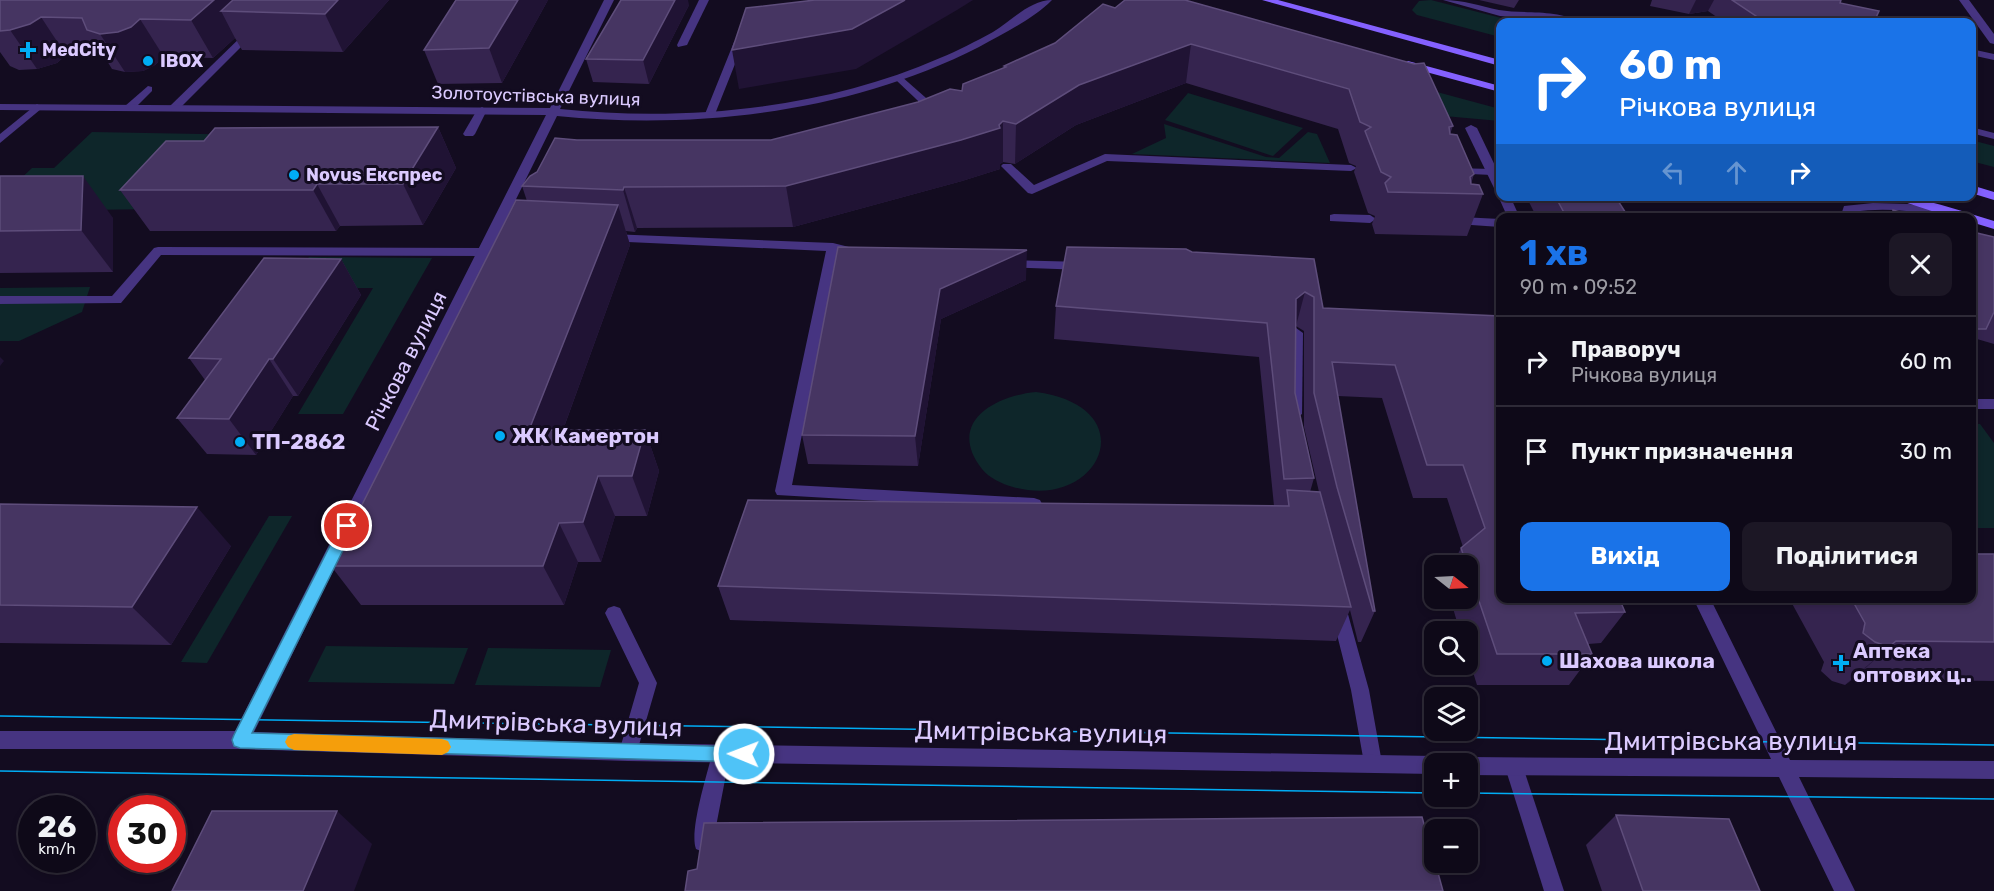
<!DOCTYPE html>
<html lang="uk">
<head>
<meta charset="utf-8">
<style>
  :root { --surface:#0e0918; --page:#1c1725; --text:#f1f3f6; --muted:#9b9aa2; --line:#2e2a37; --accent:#1a73e8 }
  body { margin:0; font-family:Rubik,sans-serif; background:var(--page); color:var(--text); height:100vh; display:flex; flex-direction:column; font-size:22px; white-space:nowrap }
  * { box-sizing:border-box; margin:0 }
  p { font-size:20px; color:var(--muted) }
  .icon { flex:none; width:33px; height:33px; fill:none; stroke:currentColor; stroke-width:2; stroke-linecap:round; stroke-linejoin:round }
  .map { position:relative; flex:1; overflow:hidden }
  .panel { position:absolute; left:1496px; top:213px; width:480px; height:390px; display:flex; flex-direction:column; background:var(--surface); border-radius:12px; box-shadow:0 3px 9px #0003,0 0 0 2px var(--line) }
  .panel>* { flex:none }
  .banner { position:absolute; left:1496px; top:18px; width:480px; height:183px; border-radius:12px; box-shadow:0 3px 9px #0003,0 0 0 2px var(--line); background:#1a73e8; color:#fff; overflow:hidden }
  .needle { width:39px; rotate:108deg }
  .tools { position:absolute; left:1424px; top:555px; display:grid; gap:12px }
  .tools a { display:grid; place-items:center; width:54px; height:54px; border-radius:12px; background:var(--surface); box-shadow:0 3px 9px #0003,0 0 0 2px var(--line); font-size:30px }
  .speed { position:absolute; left:18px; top:795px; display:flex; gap:12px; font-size:30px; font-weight:700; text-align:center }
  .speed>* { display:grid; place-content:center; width:78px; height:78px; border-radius:50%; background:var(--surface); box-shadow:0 3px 9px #0003,0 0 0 2px var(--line); line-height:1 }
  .speed small { font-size:15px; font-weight:400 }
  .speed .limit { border:9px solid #d22; background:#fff; color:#111 }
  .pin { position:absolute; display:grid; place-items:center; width:51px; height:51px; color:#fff; margin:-26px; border:3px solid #fff; border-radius:50%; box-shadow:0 2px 6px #0007 }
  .me { position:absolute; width:66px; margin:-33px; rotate:271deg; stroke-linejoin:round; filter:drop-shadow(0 0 4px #0008) }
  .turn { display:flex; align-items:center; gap:21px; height:126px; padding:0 24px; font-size:27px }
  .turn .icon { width:78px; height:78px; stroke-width:2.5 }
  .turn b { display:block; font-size:42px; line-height:51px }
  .lanes { display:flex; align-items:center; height:57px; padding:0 24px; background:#0003; justify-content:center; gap:30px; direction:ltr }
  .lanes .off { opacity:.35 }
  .round { display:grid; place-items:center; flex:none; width:63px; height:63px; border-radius:12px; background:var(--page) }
  .head { display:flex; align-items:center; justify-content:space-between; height:102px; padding:0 24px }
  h1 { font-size:36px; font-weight:700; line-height:45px; color:var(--accent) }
  .primary-button { display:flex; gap:12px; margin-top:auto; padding:12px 24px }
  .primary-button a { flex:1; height:69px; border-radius:12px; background:var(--accent); color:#fff; font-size:24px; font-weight:700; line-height:69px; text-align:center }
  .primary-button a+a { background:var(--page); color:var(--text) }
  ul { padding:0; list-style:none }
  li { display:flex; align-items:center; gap:18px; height:90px; padding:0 24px; border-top:2px solid var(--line) }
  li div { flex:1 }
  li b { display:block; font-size:22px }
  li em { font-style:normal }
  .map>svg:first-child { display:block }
  .green { fill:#0e262a }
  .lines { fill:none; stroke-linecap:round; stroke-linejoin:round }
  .service { fill:#463481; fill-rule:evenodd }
  .minor { fill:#463481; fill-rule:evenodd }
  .secondary { fill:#8461ff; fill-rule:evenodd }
  .tram { stroke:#00adf5; stroke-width:1.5 }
  .wall { fill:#35244f; fill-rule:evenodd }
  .shaded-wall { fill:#201334 }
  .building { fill:#463562; stroke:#5e4d7b; stroke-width:1.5 }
  .route { fill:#4fc3f7; stroke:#337fa1; stroke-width:1.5 }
  .slow { fill:#f59e0b }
  .poi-dot { fill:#00adf5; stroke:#130c20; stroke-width:2 }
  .labels { text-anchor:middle; stroke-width:6; stroke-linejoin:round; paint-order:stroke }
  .far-poi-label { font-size:18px; font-weight:bold; fill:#dbcaff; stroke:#130c20; text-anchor:start }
  .far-street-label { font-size:18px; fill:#dbcaff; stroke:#130c20 }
  .street-label { font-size:21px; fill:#dbcaff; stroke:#130c20 }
  .poi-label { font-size:21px; font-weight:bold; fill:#dbcaff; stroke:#130c20; text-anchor:start }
  .near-street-label { font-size:26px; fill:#dbcaff; stroke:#130c20 }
</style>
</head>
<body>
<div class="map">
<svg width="1994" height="891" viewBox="0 0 1994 891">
  <rect width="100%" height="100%" fill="#130c20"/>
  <g class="green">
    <path d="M1431 0 1517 22H1500V37L1417 15 1412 10 1419 1Z"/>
    <path d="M1437 92 1500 109V121L1444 116Z"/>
    <path d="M1188 93 1303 128 1273 156 1165 120Z"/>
    <path d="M1164 124 1266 157 1279 158 1308 132 1317 134 1330 163 1132 154 1166 138Z"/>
    <path d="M92 132 305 136 160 209 0 211V198L32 168H54Z"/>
    <path d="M1971 140 1994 146V167L1971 161Z"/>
    <path d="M309 257 432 258 343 414H298L373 288H285Z"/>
    <path d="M90 287 82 312 19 341H0V288Z"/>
    <path d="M1036 392C1147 407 1100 512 1013 487 1002 484 989 478 982 469 946 423 994 396 1036 392Z"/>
    <path d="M1971 424H1980L1994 443V528H1971Z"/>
    <path d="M269 516H292L207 663 181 662Z"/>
    <path d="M326 646 468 648 454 684 308 682Z"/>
    <path d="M488 648 611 650 600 687 475 685Z"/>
  </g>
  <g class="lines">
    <g class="service">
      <path d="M699 0H709L687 45 678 47 677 45Z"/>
      <path d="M1443 0C1463 0 1480 6 1499 10 1521 14 1560 9 1578 22L1500 16Z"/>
      <path d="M1959 0H1969L1994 34V44L1990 43Z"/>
      <path d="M250 28 258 30 178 110H170V106Z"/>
      <path d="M738 39 747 41 743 44 715 114 710 117 706 116 705 114 734 42Z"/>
      <path d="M1971 49 1994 54V60L1971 55Z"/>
      <path d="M901 76 942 112V116H934L897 81V77Z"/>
      <path d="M148 86 152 87V91L133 110H125V106Z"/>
      <path d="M37 104 42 107 41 109 0 143V134Z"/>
      <path d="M482 107 487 110 475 134 473 136H465L463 134 477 110Z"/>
      <path d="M1971 127 1994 133V139L1971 133Z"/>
      <path d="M1105 154 1351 165 1357 168 1351 171 1107 161 1032 194 1028 193 1001 166 1003 164H1011L1034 185Z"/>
      <path d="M1453 168 1492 169 1498 172 1492 175 1449 173V169Z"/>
      <path d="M1873 203 1909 204 1950 210 1952 213C1946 219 1938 215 1930 214 1904 210 1879 208 1853 212L1852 218H1840L1844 206Z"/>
      <path d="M1334 214 1370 215 1376 219 1370 223 1330 221V215Z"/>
      <path d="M1461 217 1500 219V227L1457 224V218Z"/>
      <path d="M610 234 833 243 861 250 863 253 857 257 838 252 792 485 1034 498 1040 500 1042 504 1040 508 1034 510 777 495 775 491 826 251 606 241 604 238 606 235Z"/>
      <path d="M158 247 484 248 490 252 484 256 161 255 121 303 0 304V296H112L154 248Z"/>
      <path d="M1006 260 1084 262 1090 266 1084 270 1001 267 1000 264Z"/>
      <path d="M1296 328 1303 333 1302 414 1295 419 1288 414 1289 333Z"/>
      <rect x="1971" y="399" width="23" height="10"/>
      <path d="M1338 600 1344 602 1346 607 1369 690 1382 763 1380 769 1373 772 1366 769 1364 763 1351 690 1330 607 1332 602Z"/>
      <path d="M614 606 620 608 657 683 637 752 635 758 628 761 621 758 619 752 639 683 605 613 608 608Z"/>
      <path d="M721 745 728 748 730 754 713 842 710 849 703 852 696 849C689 831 707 775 712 754L714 748Z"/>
      <path d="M1514 758 1521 761 1523 767 1564 891H1544L1505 767 1507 761Z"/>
    </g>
    <g class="minor">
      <path d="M604 0H614L560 109C686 122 824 109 940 58 958 51 976 41 993 32 1011 21 1030 0 1052 0 1033 19 1003 34 979 47 852 112 698 130 557 116L254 732 628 743 1434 756 1441 759 1443 764H1434V774L628 761 240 749H0V731H235L546 115 0 110V104L550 108Z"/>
      <path d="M1471 125 1477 128 1500 176V192L1494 188 1465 128Z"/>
      <path d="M1500 193V196H1510L1520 218H1508L1498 196Z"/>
      <path d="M1693 598H1710L1790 760 1994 761V779L1799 777 1855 891H1834L1779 777 1467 775V764H1459L1460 760 1467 757 1771 759Z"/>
    </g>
    <g class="secondary">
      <path d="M1262 0H1278L1500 60V66Z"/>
      <path d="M1408 61 1500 86V92L1404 66 1403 64Z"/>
      <path d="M1971 185 1994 192V200L1971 193Z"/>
      <path d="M1886 196C1922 196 1960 211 1994 221V229L1971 222V218H1953Z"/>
    </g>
    <g class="tram">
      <path d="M0 716 1994 745"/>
      <path d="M0 771 1434 793"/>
      <path d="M1467 793 1994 799"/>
    </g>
  </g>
  <g class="wall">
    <path d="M0 0H389L343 52 242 50 235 38 213 58 164 57 155 65 143 71 125 72 112 69 104 56 66 55 57 63 37 69 19 70 10 66 0 52Z"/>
    <path d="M548 0 502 83 438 84 424 50Z"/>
    <path d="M1479 0H1519L1514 8Z"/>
    <path d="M1652 0H1841L1840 3 1874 22H1724L1708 11 1689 14 1650 6Z"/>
    <path d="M689 5 649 84 593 82 586 59Z"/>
    <path d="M1115 8 1453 126 1450 134 1474 174 1471 184 1483 194 1467 236 1375 234 1372 224 1375 216 1368 213 1354 172 1356 166 1349 163 1338 129 1186 83 1076 125 1015 164 1003 162 1000 164V169L962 181 793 227 637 228 635 232 626 231 630 245 563 430H645L659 471 647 516H615L601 562H578L564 605H361L331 566 527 201 522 186 537 172 577 140H771L962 91 1004 68V66L1055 43Z"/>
    <path d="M438 127 456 168 423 225 340 226 336 231H150L120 190 204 141Z"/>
    <path d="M0 176 113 218V272L0 273Z"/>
    <path d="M1526 196H1615L1629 218H1537Z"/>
    <path d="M1893 210 1920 218H1888Z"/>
    <path d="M1971 229 1977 233 1994 237V344L1977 339 1971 345Z"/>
    <path d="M838 247 1026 280 941 319 918 466 808 464 802 435Z"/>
    <path d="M1192 252 1314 259 1323 308 1500 316V598L1625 612 1601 643 1588 644 1592 654 1569 685H1477L1467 653V632H1460L1450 598H1467V566H1452L1461 548 1463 547 1447 498H1413L1382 398 1338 396 1375 611 1361 642H1358L1350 610 1336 641 730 620 718 586 1274 506 1259 357 1054 339 1056 306ZM1296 326 1304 331V427L1319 492H1310L1314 478 1295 393Z"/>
    <path d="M341 259 361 295 298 396H293L256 455 207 454 177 418 205 380 189 358Z"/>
    <path d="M0 504 231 546 171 645 0 643Z"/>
    <path d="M1994 554V681L1853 679 1845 685 1832 681 1821 671 1824 662 1789 598H1971Z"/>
    <path d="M1616 815 1760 891H1602L1586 845Z"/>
  </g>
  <g class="shaded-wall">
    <path d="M214 0H275L221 11 235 38 213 58 191 20Z"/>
    <path d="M338 0H389L343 52 325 14Z"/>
    <path d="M518 0H548L502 83 489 48Z"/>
    <path d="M675 0H688L689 5 649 84 643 60Z"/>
    <path d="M905 0H973L957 10 856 69 739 89 732 50Z"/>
    <path d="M1696 0H1714L1708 11 1689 14Z"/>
    <path d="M41 17 66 55 57 63 37 69 10 30Z"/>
    <path d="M140 19 164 57 155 65 143 71 125 72 100 34Z"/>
    <path d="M1191 44 1186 83 1076 125 1015 164 1016 124 1079 85Z"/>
    <path d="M1003 121V162L1000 164V169L962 181 793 227 786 186 999 125Z"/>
    <path d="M438 127 456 168 423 225 403 184Z"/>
    <path d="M83 176 113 218V272L81 230Z"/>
    <path d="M317 184 340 226 336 231 313 190Z"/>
    <path d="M624 187 637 228 635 232 623 190Z"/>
    <path d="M618 205 630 245 548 471 529 430Z"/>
    <path d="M1027 250 1026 280 941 319 918 466 915 436 940 289Z"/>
    <path d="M341 259 361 295 298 396 273 359Z"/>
    <path d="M1305 292 1296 326V299Z"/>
    <path d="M0 357 4 361 0 366Z"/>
    <path d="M269 359 293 396 256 455 229 419Z"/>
    <path d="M645 430 659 471 647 516 632 476Z"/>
    <path d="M598 476 615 516 601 562 583 522Z"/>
    <path d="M197 507 231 546 171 645 132 607Z"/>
    <path d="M559 523 578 562 564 605 543 566Z"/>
    <path d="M1896 641 1853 679 1845 685 1889 647Z"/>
    <path d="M337 811 372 844 354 891H303Z"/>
  </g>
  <g class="building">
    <path d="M0 0H214L191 20 140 19 131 27 118 32 100 34 87 30 82 18 41 17 30 24 10 30 0 31Z"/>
    <path d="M233 0H338L325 14 221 11Z"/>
    <path d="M456 0H518L489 48 424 50Z"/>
    <path d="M621 0H675L643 60 586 59Z"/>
    <path d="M815 0H905L852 29 732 50 746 8Z"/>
    <path d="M1125 0H1185L1414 64 1424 63 1453 126 1449 127 1450 134 1457 135 1474 174 1470 177 1471 184 1479 185 1483 194 1388 192 1385 183 1391 177 1381 172 1365 131 1371 127 1360 122 1349 89 1191 44 1079 85 1016 124 1003 121 999 125 1000 128 961 140 786 186 624 187 623 190 522 186 530 176 537 172 555 138 577 140H771L918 102 950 89 962 91 963 84 1006 67 1004 66 1055 43 1103 4 1115 8Z"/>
    <path d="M1732 0H1841L1840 3 1879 11 1874 22H1765Z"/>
    <path d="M438 127 403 184H317L313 190H120L166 141H204L215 128Z"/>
    <path d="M0 176H83L81 230 0 231Z"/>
    <path d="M1555 196H1615L1629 218H1567Z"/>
    <path d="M516 200 618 205 529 430H645L632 476H598L583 522 559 523 543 566H331Z"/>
    <path d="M1893 210 1920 218H1893Z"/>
    <path d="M1971 229H1974L1977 233 1994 237V312L1986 329H1971Z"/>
    <path d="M838 247 1027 250 940 289 915 436 802 435Z"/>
    <path d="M1067 247 1186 249 1192 252 1314 259 1323 308 1500 316V598H1619L1625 612 1575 613 1592 654H1497L1461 548 1485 528 1463 465H1427L1395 365 1332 362 1375 611H1373L1337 487 1314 393V297L1305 292 1296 299 1295 393 1314 478 1284 479 1267 323 1056 306Z"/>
    <path d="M264 258 341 259 273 359H269L229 419 177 418 221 359 189 358Z"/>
    <path d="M1287 490 1320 492 1351 607 718 586 748 500 1289 506Z"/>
    <path d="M0 504 197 507 132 607 0 605Z"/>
    <path d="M1971 554H1994V642L1896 641 1889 647 1875 642 1863 633 1865 623 1851 598H1971Z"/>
    <path d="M212 811H337L303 891H172Z"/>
    <path d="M1616 815 1729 819 1760 891H1643Z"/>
    <path d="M1422 817 1434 859V862H1435L1443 891H685L688 871 697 869 704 823Z"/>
  </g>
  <path class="route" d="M347 520 353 522 355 526 252 733 744 747 750 749 752 754 750 760 744 762 240 748 234 746 232 740 234 735 342 522Z"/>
  <path class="slow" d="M294 734 442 739 448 741 451 747 448 752 442 755 294 750 288 747 285 742 288 736Z"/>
  <g class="poi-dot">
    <path d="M25 41h6v6h6v6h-6v6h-6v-6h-6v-6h6z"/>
    <circle cx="148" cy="61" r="6"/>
    <circle cx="294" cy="175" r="6"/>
    <circle cx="500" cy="436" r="6"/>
    <circle cx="240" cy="442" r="6"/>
    <circle cx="1547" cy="661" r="6"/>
    <path d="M1838 654h6v6h6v6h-6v6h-6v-6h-6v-6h6z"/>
  </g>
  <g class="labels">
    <g class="far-poi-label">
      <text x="42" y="56">MedCity</text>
      <text x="160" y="67">IBOX</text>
      <text x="306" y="181">Novus Експрес</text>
    </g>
    <g class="far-street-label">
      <text transform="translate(536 96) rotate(2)" y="6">Золотоустівська вулиця</text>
    </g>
    <g class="street-label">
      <text transform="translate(406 361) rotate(-63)" y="7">Річкова вулиця</text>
    </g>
    <g class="poi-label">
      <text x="512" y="443">ЖК Камертон</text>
      <text x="252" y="449">ТП-2862</text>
      <text x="1853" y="658">Аптека<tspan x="1853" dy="24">оптових ц..</tspan></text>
      <text x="1559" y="668">Шахова школа</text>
    </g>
    <g class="near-street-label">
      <text transform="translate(556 723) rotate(2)" y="9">Дмитрівська вулиця</text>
      <text transform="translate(1041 732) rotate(1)" y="9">Дмитрівська вулиця</text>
      <text x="1731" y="750">Дмитрівська вулиця</text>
    </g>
  </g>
</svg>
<div class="tools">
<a><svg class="needle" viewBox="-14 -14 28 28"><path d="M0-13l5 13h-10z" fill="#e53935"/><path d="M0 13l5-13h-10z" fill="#9b9aa2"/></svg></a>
<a><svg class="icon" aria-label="search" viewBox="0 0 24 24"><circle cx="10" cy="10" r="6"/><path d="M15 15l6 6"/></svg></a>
<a><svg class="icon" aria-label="layers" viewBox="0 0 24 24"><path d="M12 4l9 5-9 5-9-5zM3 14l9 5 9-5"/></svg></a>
<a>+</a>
<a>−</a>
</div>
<div class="speed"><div>26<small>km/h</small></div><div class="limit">30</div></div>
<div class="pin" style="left:347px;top:526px;background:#d93025"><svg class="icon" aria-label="arrive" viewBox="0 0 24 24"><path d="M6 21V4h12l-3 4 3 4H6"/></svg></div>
<svg class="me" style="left:744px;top:754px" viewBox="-20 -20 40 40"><circle r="17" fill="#4fc3f7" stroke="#fff" stroke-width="3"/><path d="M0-11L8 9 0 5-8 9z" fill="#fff"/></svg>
<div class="banner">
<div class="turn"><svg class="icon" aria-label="right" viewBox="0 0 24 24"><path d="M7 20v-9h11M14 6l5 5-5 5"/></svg><div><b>60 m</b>Річкова вулиця</div></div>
<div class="lanes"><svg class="icon off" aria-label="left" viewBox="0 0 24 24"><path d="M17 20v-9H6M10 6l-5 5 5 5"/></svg><svg class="icon off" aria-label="ahead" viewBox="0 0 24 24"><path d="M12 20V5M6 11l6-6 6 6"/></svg><svg class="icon" aria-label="right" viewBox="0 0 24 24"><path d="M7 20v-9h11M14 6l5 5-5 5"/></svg></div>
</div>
<section class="panel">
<div class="head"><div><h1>1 хв</h1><p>90 m · 09:52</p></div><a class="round"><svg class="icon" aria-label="close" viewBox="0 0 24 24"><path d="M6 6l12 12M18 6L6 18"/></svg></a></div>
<ul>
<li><svg class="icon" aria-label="right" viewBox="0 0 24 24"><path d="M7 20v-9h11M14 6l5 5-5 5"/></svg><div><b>Праворуч</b><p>Річкова вулиця</p></div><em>60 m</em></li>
<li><svg class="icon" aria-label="arrive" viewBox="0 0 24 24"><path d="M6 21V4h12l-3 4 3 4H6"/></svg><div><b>Пункт призначення</b></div><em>30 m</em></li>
</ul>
<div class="primary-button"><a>Вихід</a><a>Поділитися</a></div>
</section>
</div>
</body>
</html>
